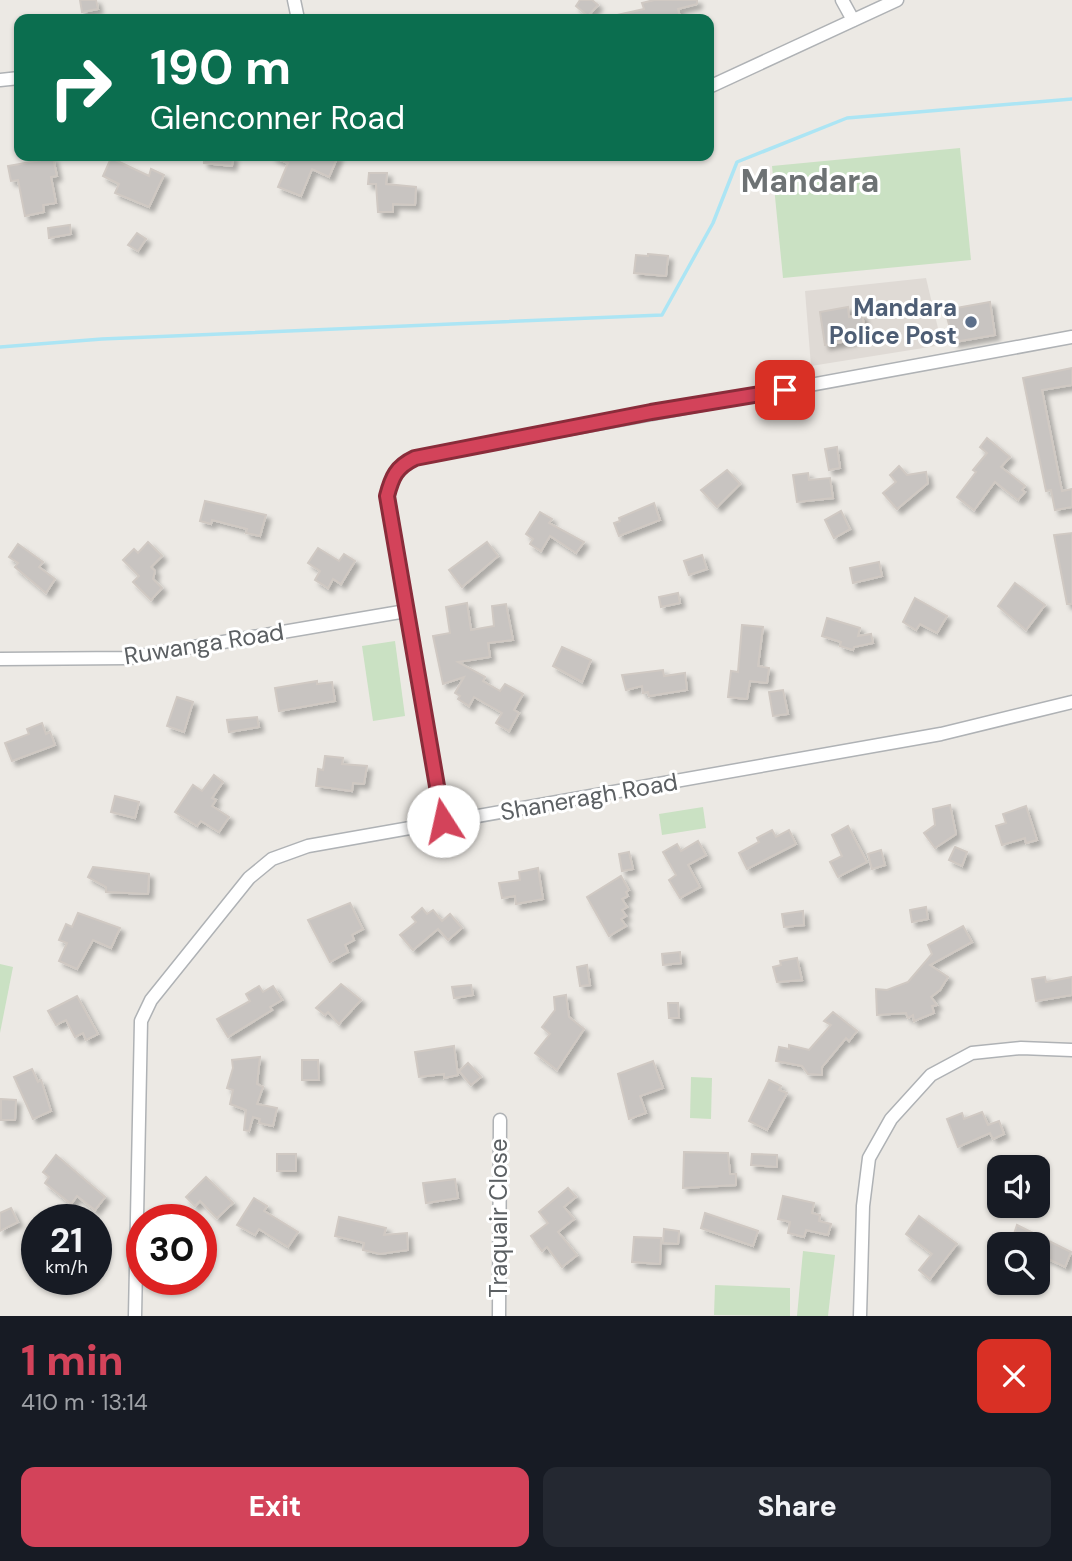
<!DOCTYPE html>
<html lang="en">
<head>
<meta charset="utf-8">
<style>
  :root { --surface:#171b24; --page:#242831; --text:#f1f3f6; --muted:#9ea1a6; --accent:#d3435a }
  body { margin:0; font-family:"DM Sans",sans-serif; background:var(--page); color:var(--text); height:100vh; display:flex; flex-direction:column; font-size:26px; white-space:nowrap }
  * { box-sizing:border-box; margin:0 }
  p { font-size:23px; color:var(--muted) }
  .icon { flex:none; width:38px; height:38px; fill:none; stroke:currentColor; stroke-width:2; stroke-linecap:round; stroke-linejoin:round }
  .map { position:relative; height:1316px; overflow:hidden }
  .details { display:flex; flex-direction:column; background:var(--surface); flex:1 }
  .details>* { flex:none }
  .hud { position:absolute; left:14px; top:14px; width:700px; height:147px; border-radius:14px; box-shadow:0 2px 5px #0004; background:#0b6e4f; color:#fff; overflow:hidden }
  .controls { position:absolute; left:987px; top:1155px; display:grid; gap:14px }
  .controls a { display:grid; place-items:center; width:63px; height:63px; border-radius:14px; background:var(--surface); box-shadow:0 2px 5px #0004; font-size:35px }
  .speed { position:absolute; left:21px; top:1204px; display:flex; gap:14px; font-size:35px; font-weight:700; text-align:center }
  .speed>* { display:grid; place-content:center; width:91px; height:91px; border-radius:50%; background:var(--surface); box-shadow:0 2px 5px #0004; line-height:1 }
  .speed small { font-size:18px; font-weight:400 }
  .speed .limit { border:10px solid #d22; background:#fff; color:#111 }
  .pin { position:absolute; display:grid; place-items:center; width:60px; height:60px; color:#fff; margin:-30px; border-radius:14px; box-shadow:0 4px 10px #0006 }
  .me { position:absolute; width:77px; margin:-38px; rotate:350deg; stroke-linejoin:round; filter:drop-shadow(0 0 5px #0008) }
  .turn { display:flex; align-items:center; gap:24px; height:147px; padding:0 21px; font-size:32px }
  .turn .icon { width:91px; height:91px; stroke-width:2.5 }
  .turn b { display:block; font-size:49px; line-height:60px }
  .round { display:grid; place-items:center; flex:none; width:74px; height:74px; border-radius:14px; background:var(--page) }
  .headline { display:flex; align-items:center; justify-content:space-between; height:119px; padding:0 21px }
  h1 { font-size:42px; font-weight:800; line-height:52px; color:var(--accent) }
  .primary-button { display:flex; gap:14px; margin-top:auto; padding:14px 21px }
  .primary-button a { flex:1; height:80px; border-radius:14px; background:var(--accent); color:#fff; font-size:28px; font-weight:800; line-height:80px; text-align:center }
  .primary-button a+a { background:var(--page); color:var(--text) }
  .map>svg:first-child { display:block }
  .education { fill:#dfdad5 }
  .green { fill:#cae1c3 }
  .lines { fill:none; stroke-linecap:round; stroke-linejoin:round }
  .stream { stroke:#ace5f4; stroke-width:3.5 }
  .building { fill:#c8c4c1; stroke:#d0c9c3; stroke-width:2; filter:url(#shadow) }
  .street-casing { stroke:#afb2b5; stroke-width:15 }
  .street { stroke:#fff; stroke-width:12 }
  .route-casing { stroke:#892c3a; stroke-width:18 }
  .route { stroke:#d3435a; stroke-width:12 }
  .service-dot { fill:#5c6f8a; stroke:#fff; stroke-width:2.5 }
  .labels { text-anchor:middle; stroke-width:6; stroke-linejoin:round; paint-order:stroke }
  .service-label { font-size:24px; font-weight:bold; fill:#4e5e75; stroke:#fff; text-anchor:end }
  .street-label { font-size:24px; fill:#5c6063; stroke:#fff }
  .district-label { font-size:32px; font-weight:bold; fill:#6d7274; stroke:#fff }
</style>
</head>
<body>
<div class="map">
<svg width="1072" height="1316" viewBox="0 0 1072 1316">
  <defs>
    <filter id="shadow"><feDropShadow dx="4.5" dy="4.5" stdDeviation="2" flood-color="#0004"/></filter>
  </defs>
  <rect width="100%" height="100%" fill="#ece9e4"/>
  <path class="education" d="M926 278 942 345 811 366 805 291Z"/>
  <g class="green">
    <path d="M960 148 971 260 783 278 772 166Z"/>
    <path d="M395 641 405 716 373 721 362 646Z"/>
    <path d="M703 807 706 828 662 835 659 814Z"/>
    <path d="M0 964 13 967 0 1033Z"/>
    <path d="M691 1077 712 1078 711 1119 690 1118Z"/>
    <path d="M803 1251 835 1255 828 1316H797Z"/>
    <path d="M715 1285 790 1288V1316L714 1315Z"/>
  </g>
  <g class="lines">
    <path class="stream" d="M0 347 102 339 662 315 713 223 737 162 847 118 1072 99"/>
  </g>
  <g class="building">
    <path d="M80 0H96L98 9 82 12Z"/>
    <path d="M580 0H592L598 5 588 16 576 6Z"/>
    <path d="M654 0H697V4L678 9 680 17 672 19H618L617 15 644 9 642 3Z"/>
    <path d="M204 156H233L232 166 204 163Z"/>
    <path d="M271 156H338L329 177 312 169 301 196 278 187 288 163Z"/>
    <path d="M53 158 57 176 51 177 56 203 43 205 44 212 25 216 18 180 11 181 8 166Z"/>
    <path d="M111 158 149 176 151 169 164 175 149 207 115 193 119 184 103 176Z"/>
    <path d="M369 173H387L386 184 416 187 415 205 393 204V212H378L376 184H368Z"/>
    <path d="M70 225 71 234 49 238 48 228Z"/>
    <path d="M137 233 146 239 138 251 128 245Z"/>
    <path d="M648 254 668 256 666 276 634 273 636 255 648 256Z"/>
    <path d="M990 302 995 335 954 342 945 310Z"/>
    <path d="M848 307 849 317 862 315 865 330 852 332 853 340 825 345 820 312Z"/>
    <path d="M1072 368V385L1042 390 1062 491 1072 489V507L1055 510 1051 490 1046 491 1023 378Z"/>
    <path d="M987 438 1010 457 1001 467 1025 486 1022 490 1025 492 1018 500 995 482 974 510 957 497 976 472 973 470 987 453 980 447Z"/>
    <path d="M837 447 840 468 829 470 825 449Z"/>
    <path d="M899 466 907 475 926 472 928 483 897 509 883 493 896 482 890 475Z"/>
    <path d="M727 470 740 484 717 507 701 490Z"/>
    <path d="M808 473 809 480 830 478 833 498 797 502 793 475Z"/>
    <path d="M205 501 266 515 260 536 246 533 247 529 212 520 211 524 200 521Z"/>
    <path d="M654 503 660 520 619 536 614 523 620 521 619 518Z"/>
    <path d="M841 511 850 529 834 538 825 520Z"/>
    <path d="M540 512 552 519 549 523 584 542 576 553 550 536 541 551 530 544 533 539 526 534Z"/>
    <path d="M1072 533V604H1067L1054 535Z"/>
    <path d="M148 542 162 556 151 567 155 571 153 579 162 588 151 600 133 582 139 576 123 560 134 549 138 553Z"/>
    <path d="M487 542 498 556 462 587 449 570Z"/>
    <path d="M18 544 43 562 39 567 55 579 46 593 15 567 18 563 9 557Z"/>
    <path d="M318 548 339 561 344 554 355 561 341 584 333 579 328 588 315 580 320 571 308 563Z"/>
    <path d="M702 555 707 569 689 575 684 561Z"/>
    <path d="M879 562 882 576 853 583 850 568Z"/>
    <path d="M1015 583 1045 605 1026 630 998 606Z"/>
    <path d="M678 593 680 603 661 607 659 597Z"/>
    <path d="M915 598 947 616 937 633 920 624 916 630 903 622Z"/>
    <path d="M467 603 471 630 494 626 492 606 506 604 513 640 488 643 490 657 458 662 485 677 483 681 500 691 505 684 523 694 514 710 519 713 509 731 496 723 502 713 474 697 469 706 458 699 460 696 455 693 464 677 443 684 433 636 450 633 446 607Z"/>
    <path d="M827 618 860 628 858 636 871 634 873 643 854 647 853 650 840 646 841 642 822 636Z"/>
    <path d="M742 625 763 627 758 666 769 668 767 683 750 681 747 699 728 697 731 671 738 672Z"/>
    <path d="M562 647 591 660 582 682 553 666Z"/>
    <path d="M663 670 664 676 685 673 687 690 649 696 648 692 643 693 642 686 626 690 622 675Z"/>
    <path d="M317 681V684L332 682 335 701 279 711 275 688Z"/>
    <path d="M783 690 788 714 773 716 769 692Z"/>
    <path d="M177 697 193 702 184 732 167 726Z"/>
    <path d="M257 717 259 727 229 732 227 720Z"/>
    <path d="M42 723 46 734 50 732 55 745 12 761 5 743 29 734 27 729Z"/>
    <path d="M325 756 343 758 342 764 367 766 364 784 353 783 352 791 316 786 318 769 323 770Z"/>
    <path d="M214 775 223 782 212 798 216 800 212 806 229 817 219 832 201 821 197 826 175 812 193 785 202 791Z"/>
    <path d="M115 796 139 802 135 818 111 812Z"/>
    <path d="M950 805 956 834 935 848 924 833 935 825 933 809Z"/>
    <path d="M1026 806 1037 840 1026 843 1025 838 1002 845 996 826 1006 823 1003 814Z"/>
    <path d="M848 826 867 862 838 877 830 862 842 856 832 835Z"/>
    <path d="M772 830 776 837 789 830 796 844 747 869 739 853 759 842 757 838Z"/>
    <path d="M698 841 706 855 688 865 700 887 680 898 669 880 676 875 663 852 677 844 681 851Z"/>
    <path d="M955 847 967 852 962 866 949 860Z"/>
    <path d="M881 850 885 865 872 869 868 854Z"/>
    <path d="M629 852 633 869 622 871 619 854Z"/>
    <path d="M93 867 149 874 148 894 106 892V887L88 877Z"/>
    <path d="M538 868 543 899 516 904 515 896 502 898 499 883 520 880 519 872Z"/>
    <path d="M621 876 629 890 626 892 628 896 622 899 627 907 622 910 626 916 621 919 626 926 609 936 587 897Z"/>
    <path d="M350 903 363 929 352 935 354 940 345 945 348 952 330 962 308 920Z"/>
    <path d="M926 907 928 919 912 922 910 910Z"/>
    <path d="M422 908 427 914 433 910 442 921 450 914 462 928 448 940 438 929 413 950 400 935 416 922 412 917Z"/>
    <path d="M803 911 804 925 784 927 782 914Z"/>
    <path d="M78 913 120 928 111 948 93 940 77 969 59 961 67 943 59 940 66 924 72 927Z"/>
    <path d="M963 926 972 942 930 965 948 977 940 990 931 997 937 1005 932 1006 934 1013 914 1021 913 1015 908 1018 906 1013 877 1015 876 989 887 990 908 982 932 954 928 945Z"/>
    <path d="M680 952 681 963 663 965 662 954Z"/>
    <path d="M797 958 802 980 777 982 773 967 781 965 780 961Z"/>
    <path d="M587 965 590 985 580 986 577 967Z"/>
    <path d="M1045 977 1046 982 1072 977V995L1036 1001 1032 979Z"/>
    <path d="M341 984 361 1000 339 1024 328 1012 325 1015 316 1008Z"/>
    <path d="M471 985 473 995 454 998 452 987Z"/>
    <path d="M259 986 263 992 273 986 282 1000 270 1007 272 1010 228 1037 217 1019 250 1001 246 994Z"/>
    <path d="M566 995 569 1017 584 1029 557 1070 535 1053 550 1034 542 1027 555 1010 554 997Z"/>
    <path d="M77 996 98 1034 86 1040 83 1033 75 1037 66 1020 56 1025 48 1011Z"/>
    <path d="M668 1003H678L679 1018H669Z"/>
    <path d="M833 1012 857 1031 849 1041 846 1038 822 1067V1075L808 1074 802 1066 776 1061 779 1047 789 1049V1045L809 1050 831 1025 824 1021Z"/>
    <path d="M454 1046 458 1075 444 1078V1074L419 1077 415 1052Z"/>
    <path d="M260 1057 257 1084 263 1087 257 1104 277 1108 273 1126 259 1123 260 1119 253 1117 249 1131 244 1130 246 1110 230 1104 233 1090 227 1088 233 1068 232 1060Z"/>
    <path d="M302 1060H318L319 1080H302Z"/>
    <path d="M653 1061 663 1088 640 1096 646 1113 629 1119 618 1074Z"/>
    <path d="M468 1063 481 1077 471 1085 459 1071Z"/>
    <path d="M32 1069 38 1082 41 1080 51 1111 33 1119 14 1077Z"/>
    <path d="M769 1080 781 1086 779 1090 787 1093 767 1130 749 1121Z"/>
    <path d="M1 1099 16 1100 15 1120H1Z"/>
    <path d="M982 1112 988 1125 999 1121 1004 1134 993 1139 990 1133 958 1147 947 1119 962 1113 964 1119Z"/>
    <path d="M684 1152 728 1153 730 1174H736V1185L683 1188Z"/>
    <rect x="277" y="1154" width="19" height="17"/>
    <path d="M752 1154 777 1155V1167L751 1165Z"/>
    <path d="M56 1155 105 1197 95 1210 77 1196 71 1204 45 1183 49 1177 43 1172Z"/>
    <path d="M206 1177 233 1203 217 1218 200 1201 195 1206 186 1197Z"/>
    <path d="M455 1179 458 1198 426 1203 423 1183Z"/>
    <path d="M568 1188 576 1197 564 1207 574 1219 558 1232 577 1255 562 1267 547 1247 542 1251 531 1236 548 1223 539 1212Z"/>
    <path d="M783 1196 814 1203 812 1213 820 1215 819 1221 831 1224 828 1235 806 1230 804 1237 788 1233 790 1222 778 1219Z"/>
    <path d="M254 1198 267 1206 264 1211 298 1232 288 1247 259 1229 255 1235 237 1225Z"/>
    <path d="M11 1208 18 1222 0 1231V1213Z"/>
    <path d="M705 1213 758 1231 753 1246 701 1228Z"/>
    <path d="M919 1216 957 1244 930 1279 919 1270 932 1254 906 1234Z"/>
    <path d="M339 1217 386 1228 384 1235 407 1233 408 1250 380 1254 363 1250 364 1243 335 1236Z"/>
    <path d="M1017 1225 1071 1252 1065 1267 1038 1254V1244H1020L1012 1240Z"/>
    <path d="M664 1229 679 1231 678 1244 663 1243Z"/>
    <path d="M634 1237 661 1238 660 1264 632 1262Z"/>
  </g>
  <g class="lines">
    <g class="street-casing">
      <g id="street">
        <path d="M294 0 298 19"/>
        <path d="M842 0 853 20"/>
        <path d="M0 80 19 78"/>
        <path d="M709 87 897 0"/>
        <path d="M0 659 129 658 406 611"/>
        <path d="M443 821 388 496C394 466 402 461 433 454L1072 337"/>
        <path d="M135 1316 141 1021 151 1000 249 878 272 859 308 846 941 734 1072 702"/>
        <path d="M499 1316 500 1120"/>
        <path d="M860 1316 863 1206 869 1158 891 1119 931 1075 972 1053 1021 1048 1072 1050"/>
      </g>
    </g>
    <use href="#street" class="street"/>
  </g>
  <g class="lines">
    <g class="route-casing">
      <path id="route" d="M443 821 387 496C392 477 396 467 415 458L651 412 785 390"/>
    </g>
    <use href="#route" class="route"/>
  </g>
  <circle class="service-dot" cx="971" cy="322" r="7"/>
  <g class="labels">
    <g class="service-label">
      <text x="957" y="316">Mandara<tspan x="957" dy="28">Police Post</tspan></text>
    </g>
    <g class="street-label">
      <text transform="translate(204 644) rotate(-9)" y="8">Ruwanga Road</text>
      <text transform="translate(589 797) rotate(-10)" y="8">Shaneragh Road</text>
      <text transform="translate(499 1218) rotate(-90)" y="8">Traquair Close</text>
    </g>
    <g class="district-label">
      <text x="810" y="192">Mandara</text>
    </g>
  </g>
</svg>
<div class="controls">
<a><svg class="icon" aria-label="sound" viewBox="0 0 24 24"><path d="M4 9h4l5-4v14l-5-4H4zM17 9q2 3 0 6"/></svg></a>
<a><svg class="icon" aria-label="search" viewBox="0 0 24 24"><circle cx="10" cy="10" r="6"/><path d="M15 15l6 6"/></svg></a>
</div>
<div class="speed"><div>21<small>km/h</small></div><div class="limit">30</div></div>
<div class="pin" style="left:785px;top:390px;background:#d93025"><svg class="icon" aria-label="arrive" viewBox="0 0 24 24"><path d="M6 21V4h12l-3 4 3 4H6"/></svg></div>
<svg class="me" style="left:443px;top:821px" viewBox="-20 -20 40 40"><circle r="19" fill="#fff"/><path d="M0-13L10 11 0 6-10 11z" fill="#d3435a"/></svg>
<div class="hud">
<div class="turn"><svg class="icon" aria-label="right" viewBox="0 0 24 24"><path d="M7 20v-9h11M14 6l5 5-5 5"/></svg><div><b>190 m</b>Glenconner Road</div></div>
</div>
</div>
<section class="details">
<div class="headline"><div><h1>1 min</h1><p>410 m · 13:14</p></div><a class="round" style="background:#d93025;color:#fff"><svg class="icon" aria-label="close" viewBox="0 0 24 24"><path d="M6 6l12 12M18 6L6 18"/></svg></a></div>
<div class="primary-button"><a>Exit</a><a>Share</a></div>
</section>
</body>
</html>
